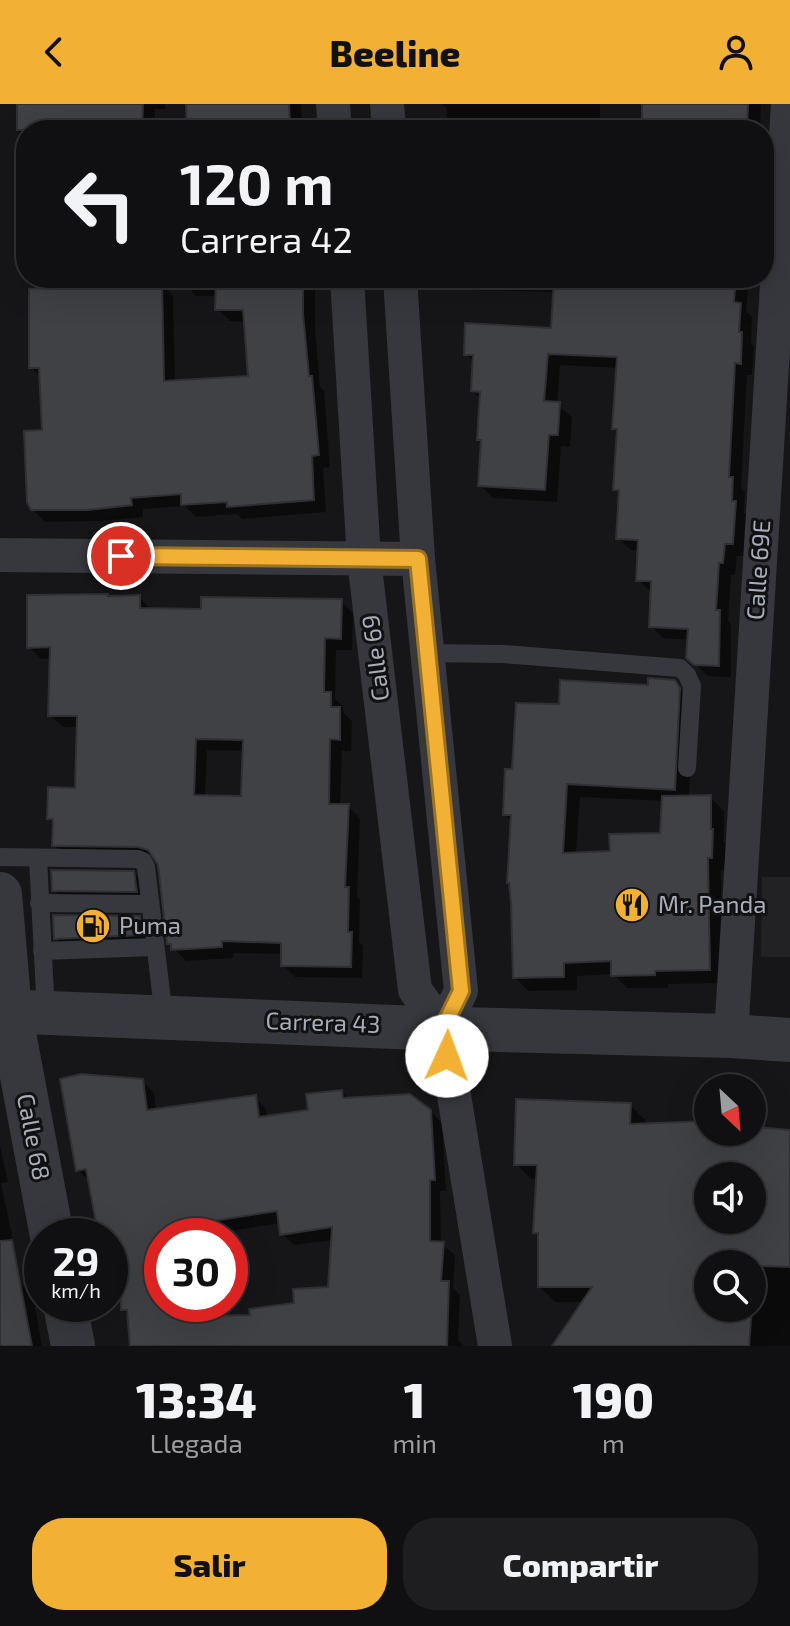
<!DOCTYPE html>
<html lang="es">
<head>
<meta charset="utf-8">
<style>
  :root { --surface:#101012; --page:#1e1e20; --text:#f1f3f6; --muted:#9c9d9f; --line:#303032; --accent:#f2b134 }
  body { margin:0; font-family:"Exo 2",sans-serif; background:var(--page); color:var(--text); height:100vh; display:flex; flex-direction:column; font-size:30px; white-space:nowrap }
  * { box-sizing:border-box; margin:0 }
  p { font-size:26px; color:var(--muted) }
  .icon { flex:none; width:44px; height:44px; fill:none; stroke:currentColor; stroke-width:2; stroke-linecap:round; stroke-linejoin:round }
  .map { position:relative; height:1242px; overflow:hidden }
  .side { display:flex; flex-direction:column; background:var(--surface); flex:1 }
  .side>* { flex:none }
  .top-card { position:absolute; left:16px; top:16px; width:758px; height:168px; border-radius:32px; box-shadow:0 8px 32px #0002,0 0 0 2px var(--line); background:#101012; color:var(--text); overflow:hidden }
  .needle { width:52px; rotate:154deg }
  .fabs { position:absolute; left:694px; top:970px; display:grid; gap:16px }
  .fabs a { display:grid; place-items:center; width:72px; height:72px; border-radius:50%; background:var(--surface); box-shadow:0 8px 32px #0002,0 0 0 2px var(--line); font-size:40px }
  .speed { position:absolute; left:24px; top:1114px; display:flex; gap:16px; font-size:40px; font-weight:700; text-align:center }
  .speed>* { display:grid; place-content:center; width:104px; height:104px; border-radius:50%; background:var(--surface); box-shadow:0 8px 32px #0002,0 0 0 2px var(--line); line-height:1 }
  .speed small { font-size:20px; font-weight:400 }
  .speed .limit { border:12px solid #d22; background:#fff; color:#111 }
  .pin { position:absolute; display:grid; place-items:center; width:68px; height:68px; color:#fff; margin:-34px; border:4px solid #fff; border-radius:50%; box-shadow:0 2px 8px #0007 }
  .me { position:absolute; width:88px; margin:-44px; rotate:2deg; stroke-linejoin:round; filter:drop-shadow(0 0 6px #0008) }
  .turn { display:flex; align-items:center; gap:28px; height:168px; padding:0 32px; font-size:36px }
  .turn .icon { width:104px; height:104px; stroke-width:2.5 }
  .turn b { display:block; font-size:56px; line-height:68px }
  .eta { display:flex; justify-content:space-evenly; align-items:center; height:136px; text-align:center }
  .eta b { font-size:48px; font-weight:800; line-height:56px }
  .primary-button { display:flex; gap:16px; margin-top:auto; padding:16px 32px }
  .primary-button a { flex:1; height:92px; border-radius:32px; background:var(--accent); color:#111; font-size:32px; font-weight:800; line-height:92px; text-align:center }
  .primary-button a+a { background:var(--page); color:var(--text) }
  header { display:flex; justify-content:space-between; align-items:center; height:104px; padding:0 32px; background:var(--accent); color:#111; font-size:36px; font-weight:800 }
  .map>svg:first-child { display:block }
  .built { fill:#222225 }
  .shadow { fill:#0007; fill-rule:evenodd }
  .building { fill:#404145; stroke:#303034; stroke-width:2; fill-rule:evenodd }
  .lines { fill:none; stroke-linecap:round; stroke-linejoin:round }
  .service { stroke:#37383d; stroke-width:18 }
  .minor { stroke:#37383d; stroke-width:34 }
  .tertiary { stroke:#37383d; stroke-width:44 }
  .route-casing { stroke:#9d7322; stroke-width:20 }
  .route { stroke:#f2b134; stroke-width:14 }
  .labels { text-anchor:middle; stroke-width:6; stroke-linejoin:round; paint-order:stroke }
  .street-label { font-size:24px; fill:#a8adb8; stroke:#111113 }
  .poi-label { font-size:24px; fill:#a8adb8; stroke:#111113; text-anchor:start }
</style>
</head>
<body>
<header><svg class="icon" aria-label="back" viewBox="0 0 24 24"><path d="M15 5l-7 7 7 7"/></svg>Beeline<svg class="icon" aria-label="person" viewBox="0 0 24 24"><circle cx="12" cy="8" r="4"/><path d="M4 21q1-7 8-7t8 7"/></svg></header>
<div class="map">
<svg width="790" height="1242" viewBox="0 0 790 1242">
  <rect width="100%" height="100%" fill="#161618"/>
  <path class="built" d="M762 773H790V853H761Z"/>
  <g class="shadow">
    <path d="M20 0H165V5H155L154 26H26V47L19 40Z"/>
    <path d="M188 0H301L302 26H189Z"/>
    <path d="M442 0H600V26H446L447 5Z"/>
    <path d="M644 0H761L760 26H645Z"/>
    <path d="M32 174H150V180L161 179 173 192 175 278 250 274 246 218 230 217 218 205V192H196L184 179V174H315V224L320 283 324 287 330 363 323 364 326 408 242 415 237 410 196 413 185 402 143 405V413L101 417 45 418 32 405 44 328 41 273 31 263Z"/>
    <path d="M453 174H749L746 207 752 213 751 239 754 243 752 271H747L741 383 745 387 744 408 747 412 745 452H737L735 471H731L728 517 731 521V573L708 572 688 553 689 536 663 534 651 522 652 489 638 476 639 447 631 446 618 434 621 390 615 385 619 328 614 324 618 264 560 261 557 300 572 313 570 343 561 342 557 398 493 394 480 381 482 296 473 287 475 259 466 250 553 226 555 188 465 186Z"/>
    <path d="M139 493 152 506 203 507 341 497 353 510 352 546H336L335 595 343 602V608L352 617 351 647H342L340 702H348L360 714 357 793 360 797 359 838 363 842 362 874 295 873 283 861V850L234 849 233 854 186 857 169 839 158 758 152 754 66 753 54 741 55 719 49 714 77 686 79 623H63L50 611 52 555H41L29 543ZM207 646 245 647 243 694H205Z"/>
    <path d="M674 578 693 600 689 694 710 693 724 707V738L726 740 725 767 721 766 722 879 668 880V884H627L613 870 577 872V886L528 887 515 873 512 718 505 710 514 667 561 603ZM580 693 664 697 662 731 612 749 576 750Z"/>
    <path d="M134 769 145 780 147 798 65 797 54 786Z"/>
    <path d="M139 814 150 825 152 842 67 845 56 834Z"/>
    <path d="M142 977 154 989 156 1007 255 993 266 1005 268 1013 310 1007 342 988 349 995 430 1007 442 1019 446 1087H440L441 1140 455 1151 453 1184 460 1191 458 1235 464 1242H132L130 1213 123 1206V1160L111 1147 110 1132 100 1130 89 1077 77 1066ZM281 1119 282 1130 294 1141 334 1136 330 1185 296 1201 252 1213 202 1214V1200H162V1132H223V1128Z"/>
    <path d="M630 1001 645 1016V1021L700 1020 699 1006 708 1005V1028H752V1010L759 1017V1026L790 1028V1242H554L585 1198H555L540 1183V1134L535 1128 538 1075H531L516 1060ZM708 1072H752V1116H708ZM708 1160H752V1204H708Z"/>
    <path d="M0 1042 8 1078 1 1079 13 1136 0 1138Z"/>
    <path d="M18 1177 33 1192 42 1242H0V1181Z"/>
  </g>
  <g class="building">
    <path d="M17 0H143L142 26H17Z"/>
    <path d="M186 0H289L290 22H287L288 26H187Z"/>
    <path d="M642 0H748L747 26 642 25Z"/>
    <path d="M216 174H303V210L309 272H312L319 351 312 352 314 396 227 403V398L181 401V390L131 394 132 401 88 406H31L27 398 24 327 42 326 39 264H29V185L162 177 164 277 248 272 243 206H215Z"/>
    <path d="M554 174H736L734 198 741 199 739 228H742L741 260 735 259 729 373H733L732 397H736L733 440H725L723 459H719L716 506H720L719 562 694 561 686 554 688 525 649 523 651 477H636L638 436 616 435 619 386H613L617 325H612L617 253 548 250 544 297 560 298 558 331H549L545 386 478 382 481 336H477L480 288 471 287 473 251H464L465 219 551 224Z"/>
    <path d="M108 490V492L140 491V504L201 505V493L342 495 341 535 325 534 324 588H331V603H340V636L330 635 329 700H349L345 783H349L348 828H352L351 863 281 862V839L222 837V843L171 846V840H167L158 761 148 746 138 743 52 742 53 715H47L48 683 75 684 77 612H48L50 543 27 544V491ZM196 635 243 636 241 692 194 691Z"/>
    <path d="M648 574 675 576 680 584 675 686 567 680 563 749 610 747 609 730 660 729 662 692 711 691V725H713L712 754H708L710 866 655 867V871L611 872V857L564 859V873L513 874 511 799 509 779H507L511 711H503L505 665H512L516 599 559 600 560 576 648 581Z"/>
    <path d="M51 766 134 767 137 788 52 787Z"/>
    <path d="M53 811 140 812 142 831 54 835Z"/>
    <path d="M81 970 143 975 147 1006 256 991 259 1013 308 1006 306 990 342 986 343 994 410 990 431 1006 435 1076H430V1137L444 1138 441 1177H449L447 1242H130L127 1206H121V1146L110 1148V1129L98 1130 86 1065 76 1067 60 975ZM277 1107 280 1131 332 1123 328 1183 293 1185 294 1199 249 1205 250 1211 191 1212V1200H162V1132H214L212 1117Z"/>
    <path d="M516 995 631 999 630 1020 708 1017V1028H754L755 1023 790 1026V1163L708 1160V1204H752L749 1242H552L592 1183H538V1129H533L537 1061H514ZM708 1072H752V1116H708Z"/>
    <path d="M12 1136 32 1242H0V1137Z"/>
  </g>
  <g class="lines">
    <g class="service">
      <path d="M426 549 503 550 680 564 687 571 692 582 687 664"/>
      <path d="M0 753 138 755 143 757 146 763 164 913"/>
      <path d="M38 754 46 910"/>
      <path d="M39 799 150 800"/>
      <path d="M42 847 155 843"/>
    </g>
    <g class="minor">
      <path d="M333 0 335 26"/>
      <path d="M387 0 389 26"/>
      <path d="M347 174 364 455 415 886 443 924 495 1242"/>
      <path d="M400 174 418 455 461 887 443 924"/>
      <path d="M0 451 418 455"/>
      <path d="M731 932 788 0"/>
    </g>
    <g class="tertiary">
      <path d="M0 790 10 908 52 1132"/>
      <path d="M0 907 419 924 731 932 790 936"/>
      <path d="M65 1200 73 1242"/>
    </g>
  </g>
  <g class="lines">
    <g class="route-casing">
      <path id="route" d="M121 452 418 455 461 887 443 924 447 952"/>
    </g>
    <use href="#route" class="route"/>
  </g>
  <defs>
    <g id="restaurant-disc" transform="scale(1.8)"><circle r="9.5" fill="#f2b134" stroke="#111113"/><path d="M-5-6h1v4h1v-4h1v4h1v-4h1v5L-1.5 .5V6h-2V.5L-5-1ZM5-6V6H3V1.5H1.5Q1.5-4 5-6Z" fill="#111"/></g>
    <g id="fuel-disc" transform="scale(1.8)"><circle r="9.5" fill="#f2b134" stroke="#111113"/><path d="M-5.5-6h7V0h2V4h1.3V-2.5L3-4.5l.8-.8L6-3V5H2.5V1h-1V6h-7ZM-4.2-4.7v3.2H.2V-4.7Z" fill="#111"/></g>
  </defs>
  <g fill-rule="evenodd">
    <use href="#restaurant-disc" x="632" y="801"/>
    <use href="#fuel-disc" x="93" y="822"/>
  </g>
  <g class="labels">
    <g class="street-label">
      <text transform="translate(759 466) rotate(-86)" y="8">Calle 69E</text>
      <text transform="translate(376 554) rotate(-97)" y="8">Calle 69</text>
      <text transform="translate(323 919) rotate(2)" y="8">Carrera 43</text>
      <text transform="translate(33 1033) rotate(79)" y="8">Calle 68</text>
    </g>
    <g class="poi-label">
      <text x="658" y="809">Mr. Panda</text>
      <text x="119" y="830">Puma</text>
    </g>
  </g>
</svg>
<div class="fabs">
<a><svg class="needle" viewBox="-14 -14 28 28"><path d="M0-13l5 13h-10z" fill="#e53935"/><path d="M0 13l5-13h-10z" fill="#9c9d9f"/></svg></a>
<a><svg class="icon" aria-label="sound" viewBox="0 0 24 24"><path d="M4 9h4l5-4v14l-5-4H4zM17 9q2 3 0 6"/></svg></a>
<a><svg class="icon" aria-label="search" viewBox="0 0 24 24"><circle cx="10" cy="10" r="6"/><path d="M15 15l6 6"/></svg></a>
</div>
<div class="speed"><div>29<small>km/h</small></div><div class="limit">30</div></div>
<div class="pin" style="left:121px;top:452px;background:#d93025"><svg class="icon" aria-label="arrive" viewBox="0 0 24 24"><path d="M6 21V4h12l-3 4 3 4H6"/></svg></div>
<svg class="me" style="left:447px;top:952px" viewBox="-20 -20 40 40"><circle r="19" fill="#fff"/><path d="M0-13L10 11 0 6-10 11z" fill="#f2b134"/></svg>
<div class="top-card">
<div class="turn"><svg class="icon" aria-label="left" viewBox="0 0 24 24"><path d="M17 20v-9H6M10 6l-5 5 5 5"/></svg><div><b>120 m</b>Carrera 42</div></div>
</div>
</div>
<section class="side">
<div class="eta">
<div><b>13:34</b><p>Llegada</p></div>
<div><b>1</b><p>min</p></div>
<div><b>190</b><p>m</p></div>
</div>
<div class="primary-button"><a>Salir</a><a>Compartir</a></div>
</section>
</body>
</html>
